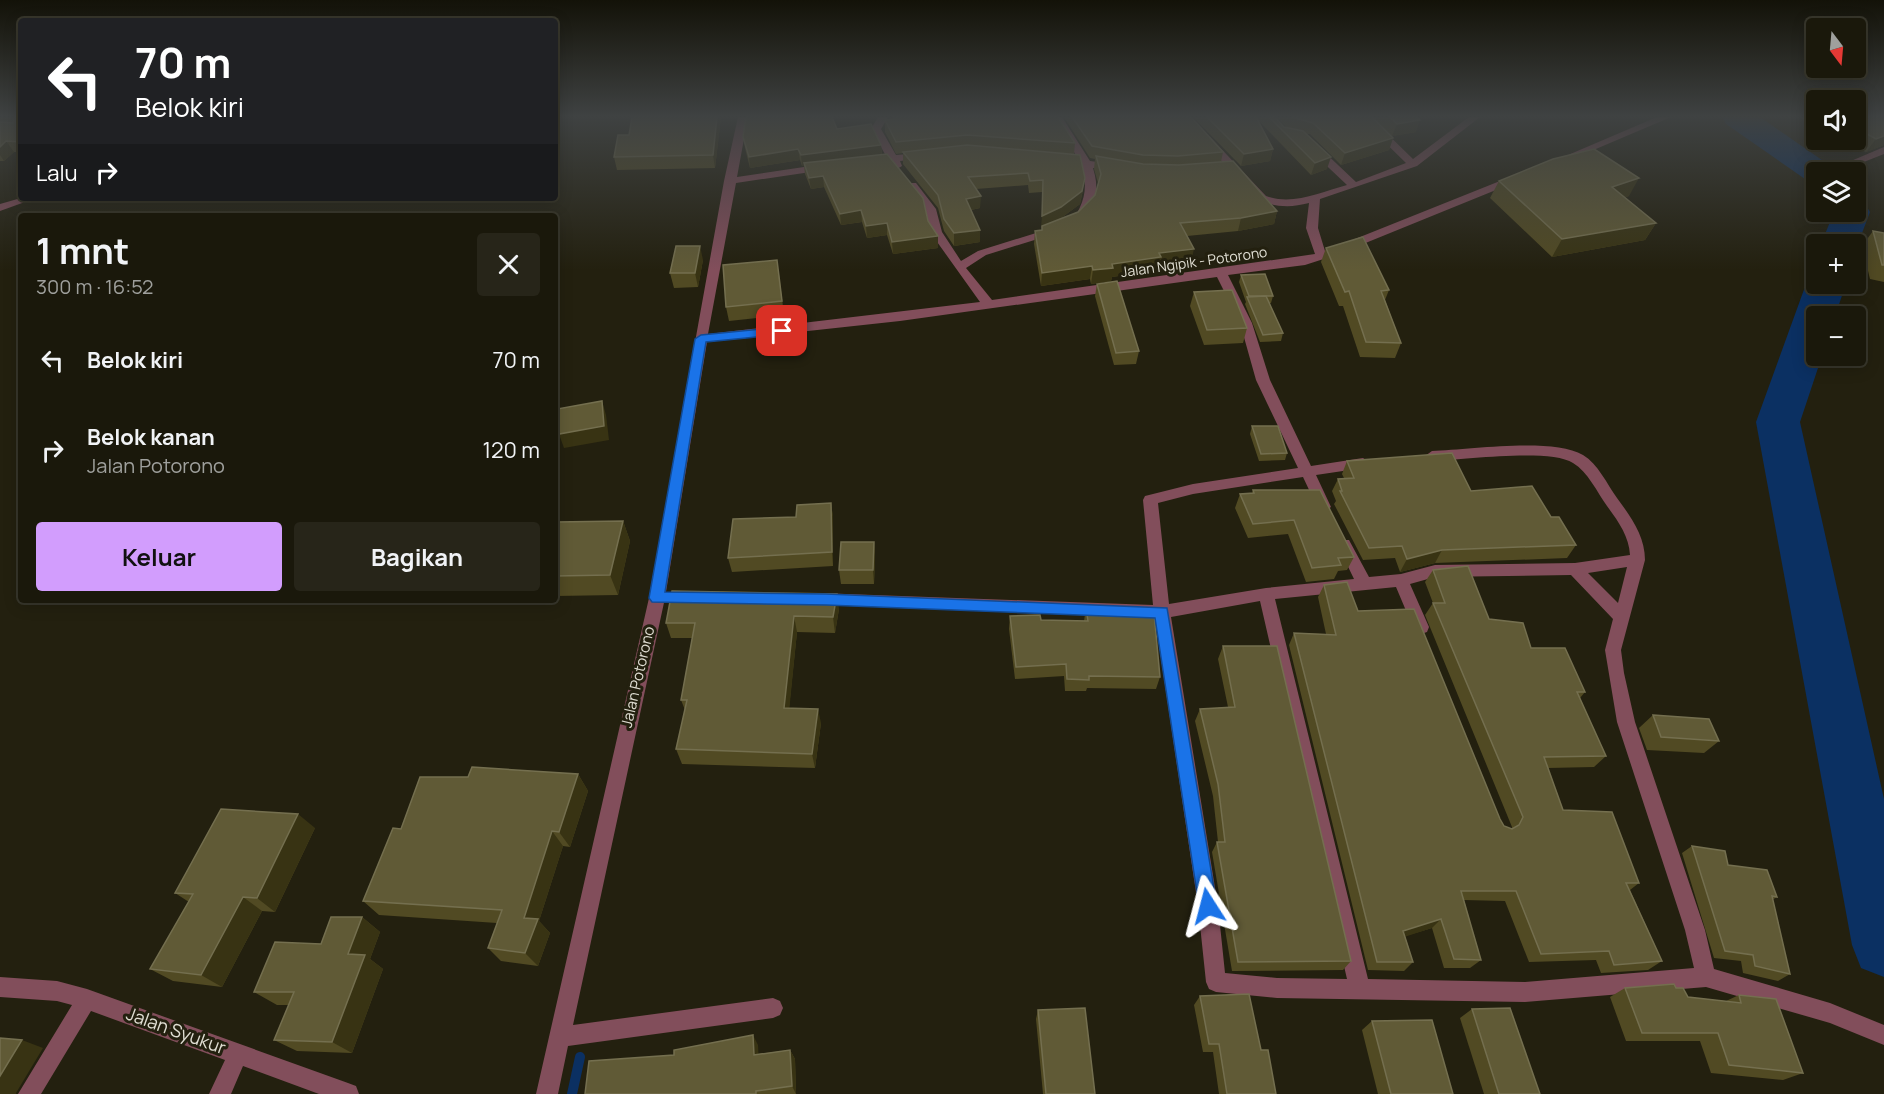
<!DOCTYPE html>
<html lang="id">
<head>
<meta charset="utf-8">
<style>
  :root { --surface:#1a180b; --page:#272519; --text:#f1f3f6; --muted:#9fa09d; --line:#38372c; --accent:#d29dfd }
  body { margin:0; font-family:Manrope,sans-serif; background:var(--page); color:var(--text); height:100vh; display:flex; flex-direction:column; font-size:22px; white-space:nowrap }
  * { box-sizing:border-box; margin:0 }
  p { font-size:20px; color:var(--muted) }
  .icon { flex:none; width:33px; height:33px; fill:none; stroke:currentColor; stroke-width:2; stroke-linecap:round; stroke-linejoin:round }
  .map { position:relative; flex:1; overflow:hidden }
  .sheet { position:absolute; left:18px; top:213px; width:540px; height:390px; display:flex; flex-direction:column; background:var(--surface); border-radius:6px; box-shadow:0 3px 15px #0003,0 0 0 2px var(--line) }
  .sheet>* { flex:none }
  .guide { position:absolute; left:18px; top:18px; width:540px; height:183px; border-radius:6px; box-shadow:0 3px 15px #0003,0 0 0 2px var(--line); background:#202124; color:#fff; overflow:hidden }
  .needle { width:39px; rotate:164deg }
  .controls { position:absolute; left:1806px; top:18px; display:grid; gap:12px }
  .controls a { display:grid; place-items:center; width:60px; height:60px; border-radius:6px; background:var(--surface); box-shadow:0 3px 15px #0003,0 0 0 2px var(--line); font-size:30px }
  .pin { position:absolute; display:grid; place-items:center; width:51px; height:51px; color:#fff; margin:-26px; border-radius:12px; box-shadow:0 3px 9px #0006 }
  .me { position:absolute; width:66px; margin:-33px; rotate:351deg; stroke-linejoin:round; filter:drop-shadow(0 0 4px #0008) }
  .turn { display:flex; align-items:center; gap:21px; height:126px; padding:0 18px; font-size:27px }
  .turn .icon { width:78px; height:78px; stroke-width:2.5 }
  .turn b { display:block; font-size:42px; line-height:51px }
  .then { display:flex; align-items:center; height:57px; padding:0 18px; background:#0003; gap:12px; font-size:22px }
  .round { display:grid; place-items:center; flex:none; width:63px; height:63px; border-radius:6px; background:var(--page) }
  .overview { display:flex; align-items:center; justify-content:space-between; height:102px; padding:0 18px }
  h1 { font-size:36px; font-weight:700; line-height:45px }
  .cta { display:flex; gap:12px; margin-top:auto; padding:12px 18px }
  .cta a { flex:1; height:69px; border-radius:6px; background:var(--accent); color:#111; font-size:24px; font-weight:700; line-height:69px; text-align:center }
  .cta a+a { background:var(--page); color:var(--text) }
  ul { padding:0; list-style:none }
  li { display:flex; align-items:center; gap:18px; height:90px; padding:0 18px }
  li div { flex:1 }
  li b { display:block; font-size:22px }
  li em { font-style:normal }
  .map>svg:first-child { display:block }
  .lines { fill:none; stroke-linecap:round; stroke-linejoin:round }
  .stream { stroke:#0b3062; stroke-width:10 }
  .river { fill:#0b3062; fill-rule:evenodd }
  .minor { fill:#824e5b; fill-rule:evenodd }
  .wall { fill:#514a23 }
  .shaded-wall { fill:#383313 }
  .building { fill:#605a36; stroke:#746f4f; stroke-width:1.5 }
  .route { fill:#1a73e8; stroke:#114b97; stroke-width:1.5 }
  .labels { text-anchor:middle; stroke-width:6; stroke-linejoin:round; paint-order:stroke }
  .far-street-label { font-size:14px; fill:#e0ded3; stroke:#23200f }
  .street-label { font-size:15px; fill:#e0ded3; stroke:#23200f }
  .near-street-label { font-size:18px; fill:#e0ded3; stroke:#23200f }
</style>
</head>
<body>
<div class="map">
<svg width="1884" height="1094" viewBox="0 0 1884 1094">
  <rect width="100%" height="100%" fill="#23200f"/>
  <g class="lines">
    <path class="stream" d="M572 1094 580 1057"/>
    <g class="river">
      <path d="M1722 117H1760L1829 165 1835 172H1816V182L1805 179 1726 124Z"/>
      <path d="M1856 202 1865 204 1870 212 1856 249V244H1821L1834 212H1856Z"/>
      <path d="M1816 274V284H1846L1835 316H1816V356H1822L1800 422 1884 799V977L1861 968 1852 945 1756 422 1806 284 1812 275Z"/>
    </g>
    <g class="minor">
      <path d="M738 117H748L737 177 824 164 829 167 824 170 736 183 708 334 980 302 930 232 925 209 907 185 908 183H916L936 209 942 232 961 261 978 251 1049 229H1057V233L986 255 966 268 992 300 1315 254 1306 228 1309 203C1290 208 1276 207 1258 200L1180 117H1191L1266 196C1293 206 1320 192 1347 185L1311 151V147H1319L1356 182 1406 163 1359 117H1370L1413 159 1469 117H1480L1417 166 1320 199 1318 228 1325 251 1510 177H1518V181L1336 255 1305 265 1228 275 1252 323 1270 380 1311 466 1363 458 1370 463 1363 468 1316 475 1331 507 1324 512 1319 511 1303 477 1193 494 1158 503 1169 604 1266 588 1354 579 1337 544 1339 540H1349L1369 577 1401 574 1435 565 1575 563 1630 555C1629 536 1618 521 1607 506 1597 492 1588 472 1573 463 1550 448 1462 460 1432 461L1425 456 1432 451C1469 450 1552 437 1583 455 1598 464 1607 484 1617 498 1631 517 1645 536 1645 560L1621 650 1624 673 1635 722 1705 930 1714 969 1830 1003 1884 1025V1045L1830 1023 1706 987 1525 1002 1277 998 1216 992 1209 989 1206 982 1198 906 1155 618 813 603 811 599 813 595 819 593 1153 605 1143 500 1145 496 1193 484 1298 468 1256 380 1240 323 1217 277 900 321 707 342 665 598 573 1025 773 998 780 1001 783 1008 780 1015 773 1018 568 1046 558 1094H536L649 598 724 181ZM1627 567 1618 603 1588 573ZM1571 575 1613 619 1605 650 1617 722 1685 930 1694 968 1525 982 1368 979 1275 599 1396 587 1415 632 1421 634 1427 632 1429 627 1410 584 1435 577ZM1260 601 1347 979 1277 978 1225 973 1218 906 1171 617Z"/>
      <path d="M878 117H888L881 129 896 155 922 153 926 154V158L900 161 902 166 897 169 890 162 868 163V159L886 156 871 129Z"/>
      <path d="M1052 117H1062L1090 161 1113 164 1118 167 1113 170 1093 168C1099 187 1097 201 1086 217L1082 218 1076 215C1086 198 1087 185 1082 166L1063 164 1058 161 1063 158 1079 160Z"/>
      <path d="M1657 117H1671L1563 163 1554 161Z"/>
      <path d="M1884 147V154L1841 171 1832 169Z"/>
      <path d="M21 198H36L0 211V204Z"/>
      <path d="M0 977 57 981 87 989 348 1083 356 1086 359 1094H319L243 1066 231 1094H209L225 1060 91 1011 41 1094H18L72 1005 57 1001 0 997Z"/>
    </g>
  </g>
  <g class="wall">
    <path d="M0 117H21V152H14L4 161H0Z"/>
    <path d="M721 117 715 168 617 170 614 157 629 135Z"/>
    <path d="M892 117H1058L1075 143 1074 154 1083 190 1080 204 1061 218 1078 212 1095 195 1098 183 1094 169 1095 159 1090 158 1064 117H1191L1223 152 1221 162 1277 211 1274 224 1238 231 1187 236 1191 262 1160 266 1159 270 1112 277 1111 281 1091 284 1090 279 1041 286 1034 244 1035 231 1042 230V192L1029 193 1028 185 976 189 980 208 971 210 980 230V242L954 246 944 231 938 208 903 164V153L896 154 885 132V120L892 119Z"/>
    <path d="M1193 117H1275L1284 127 1287 128 1276 117H1372L1393 138 1389 150 1341 165 1310 134H1306L1327 169 1311 175 1259 121 1273 149 1270 161 1241 166Z"/>
    <path d="M1373 117H1417L1416 132 1392 136Z"/>
    <path d="M1802 117H1816V127L1801 119Z"/>
    <path d="M1856 117 1884 145 1866 152 1842 140H1856Z"/>
    <path d="M837 129 881 145 882 154 928 221 938 248 893 254 887 235 867 238 862 222 841 225 824 187 811 189 805 174 804 166H802L800 160 750 168 745 148 743 137Z"/>
    <path d="M1499 181 1629 196 1625 197 1656 223 1645 240 1552 257 1490 198Z"/>
    <path d="M1873 231 1884 233V282L1870 279 1862 246Z"/>
    <path d="M1326 248 1389 290 1385 300 1401 343 1395 358 1360 357 1343 306H1339L1321 262Z"/>
    <path d="M703 260 698 287 674 288 670 273Z"/>
    <path d="M779 274 784 315 729 321 726 307Z"/>
    <path d="M1241 275 1273 296 1271 303H1269L1283 333 1281 341 1260 342 1245 304 1246 302 1239 282Z"/>
    <path d="M1097 284 1139 351 1136 364 1114 365 1095 296Z"/>
    <path d="M1194 292 1247 328 1243 343 1204 345 1190 306Z"/>
    <path d="M1252 426 1287 453 1285 460 1259 461 1250 434Z"/>
    <path d="M1347 461 1471 491 1551 517 1576 545 1567 558 1435 563 1400 572 1395 558 1363 560 1334 504 1336 501 1332 491 1338 479 1344 478 1342 474Z"/>
    <path d="M1253 490 1354 557 1347 570 1338 571 1334 579 1306 582 1288 534 1248 538 1235 508 1240 494 1252 493Z"/>
    <path d="M831 503 833 517V566L732 572 728 558 796 517Z"/>
    <path d="M623 521 630 541 618 595 555 596V522Z"/>
    <path d="M874 542 875 556 874 584H841L839 570Z"/>
    <path d="M1433 570 1489 619 1531 648 1585 692 1580 698 1606 756 1594 767 1548 768 1563 810 1639 883 1630 890 1662 961 1648 970 1601 973 1596 960 1529 962 1505 901 1464 900 1481 960 1470 968H1444L1432 928 1405 936 1413 962 1404 971 1368 970 1289 645 1294 633 1326 634 1318 597 1324 585 1358 611 1504 826 1512 829V827L1425 615 1433 603 1425 582Z"/>
    <path d="M1086 608 1160 677 1156 689 1087 688 1086 691H1065L1064 676 1015 679 1009 629 1010 616 1041 620 1084 621Z"/>
    <path d="M839 609 835 633 797 632 789 708 821 723 815 768 682 764 676 749 685 710 681 700 692 638H671L666 623Z"/>
    <path d="M1223 646 1351 961 1343 970 1232 971 1212 852 1217 842H1218L1213 796 1195 721 1200 709 1228 707 1218 659Z"/>
    <path d="M1653 715 1719 741 1704 753 1647 750 1639 728Z"/>
    <path d="M578 774 588 791 570 847 563 846 539 921 550 933 538 966 501 961 488 948 497 923 379 915 363 901 401 829 468 777Z"/>
    <path d="M315 828 275 912 262 911 222 987 173 981 150 969 189 902 175 893Z"/>
    <path d="M1692 846 1728 865 1777 897 1772 900 1790 974 1778 981 1743 973 1741 961 1714 958 1682 853Z"/>
    <path d="M362 917 380 932 370 959 383 969 352 1053 297 1051 274 1040 289 1005H277L254 992 321 944Z"/>
    <path d="M1625 988H1676L1688 997 1726 1001 1739 995 1803 1073 1783 1080 1711 1073 1700 1041H1626L1610 997Z"/>
    <path d="M1200 996 1261 1050 1276 1094H1219L1213 1052H1203L1194 1005Z"/>
    <path d="M1472 1009 1540 1094H1484L1460 1018Z"/>
    <path d="M1038 1010 1095 1094H1043L1036 1019Z"/>
    <path d="M1372 1021 1453 1094H1378L1362 1030Z"/>
    <path d="M758 1045V1054L790 1050 795 1059 796 1094H585Z"/>
  </g>
  <g class="shaded-wall">
    <path d="M717 117H721L715 168 713 155Z"/>
    <path d="M1420 120 1416 132 1392 136 1397 124Z"/>
    <path d="M1884 136V145L1866 152 1876 139Z"/>
    <path d="M1393 138 1389 150 1341 165 1345 153Z"/>
    <path d="M6 141 14 152 4 161 0 155V147Z"/>
    <path d="M881 145 882 156 804 163V166H802L801 155Z"/>
    <path d="M798 149 800 160 750 168 749 157Z"/>
    <path d="M1273 149 1270 161 1241 166 1244 154Z"/>
    <path d="M1331 157 1327 169 1311 175 1315 163Z"/>
    <path d="M823 176 824 187 811 189 809 178Z"/>
    <path d="M1085 178 1080 204 1060 219 1041 228 1042 216Z"/>
    <path d="M1639 178 1629 196 1603 204 1612 187Z"/>
    <path d="M981 196 980 208 966 211V199Z"/>
    <path d="M861 210 862 222 841 225 840 214Z"/>
    <path d="M1277 211 1274 224 1238 231 1241 218Z"/>
    <path d="M887 223V235L867 238 866 226Z"/>
    <path d="M1656 223 1645 240 1552 257 1562 239Z"/>
    <path d="M980 230V242L954 246V233Z"/>
    <path d="M938 236V248L893 254 892 242Z"/>
    <path d="M700 246 703 260 698 287 695 273Z"/>
    <path d="M1194 249 1191 262 1160 266 1159 270 1112 277 1111 281 1091 284 1093 270 1112 264 1159 253Z"/>
    <path d="M1092 266 1090 279 1041 286 1042 273Z"/>
    <path d="M602 401 606 415 609 440 564 448 559 434Z"/>
    <path d="M831 503 833 517V566L832 552Z"/>
    <path d="M623 521 630 541 618 595 610 575Z"/>
    <path d="M874 542 875 556 874 584 873 570Z"/>
    <path d="M1442 550 1435 563 1400 572 1407 559Z"/>
    <path d="M837 594 839 609 835 633 833 617Z"/>
    <path d="M794 616 797 632 788 722 784 708Z"/>
    <path d="M818 709 821 723 815 768 812 754Z"/>
    <path d="M578 774 588 791 570 847 559 832Z"/>
    <path d="M298 814 315 828 275 912 257 898Z"/>
    <path d="M552 831 563 846 539 921 550 933 538 966 525 953 524 918Z"/>
    <path d="M243 897 262 911 222 987 201 975Z"/>
    <path d="M362 917 380 932 370 959 383 969 352 1053 332 1042 348 954Z"/>
    <path d="M1441 919 1432 928 1395 940 1403 931Z"/>
    <path d="M753 1035 758 1045 759 1064 754 1055Z"/>
    <path d="M22 1040 43 1048 16 1093V1094H0V1076Z"/>
    <path d="M790 1050 795 1059 796 1094 792 1086Z"/>
  </g>
  <g class="building">
    <path d="M14 117H21V142L6 141 0 147V122L13 123Z"/>
    <path d="M632 117H717L713 155 614 157 618 135H629Z"/>
    <path d="M746 117H832L837 129 871 124 881 145 801 155 798 149 749 157 743 137Z"/>
    <path d="M894 117H1058L1075 143 967 135 896 142 885 120 895 119Z"/>
    <path d="M1072 117H1191L1223 152 1178 156 1143 155 1092 146Z"/>
    <path d="M1207 117H1256L1273 149 1244 154Z"/>
    <path d="M1269 117H1275L1284 127 1303 131 1331 157 1315 163Z"/>
    <path d="M1292 117H1372L1393 138 1345 153 1313 123Z"/>
    <path d="M1390 117H1417L1420 120 1397 124Z"/>
    <path d="M1856 117H1884V136L1876 139 1856 128Z"/>
    <path d="M967 145 1080 155 1085 178 1082 191 1061 207 1042 216 1043 180 1030 181 1028 173 968 177 981 196 966 199 980 230 954 233 944 219 938 195 903 152Z"/>
    <path d="M1594 149 1639 178 1612 187 1656 223 1562 239 1499 181 1553 159Z"/>
    <path d="M887 154 923 198 928 221 938 236 892 242 887 223 866 226 861 210 840 214 823 176 809 178 804 163Z"/>
    <path d="M1096 156 1143 164 1179 165 1233 161 1277 211 1241 218 1180 223 1194 249 1159 253 1161 257 1112 264 1113 268 1093 270 1092 266 1042 273 1035 231 1042 230V226L1078 212 1095 195 1101 174Z"/>
    <path d="M1873 231 1884 233V265H1882Z"/>
    <path d="M1363 237 1389 290 1381 291 1401 343 1366 342 1349 291 1345 292 1326 248Z"/>
    <path d="M676 246H700L695 273H670Z"/>
    <path d="M777 260 782 301 726 307 723 265Z"/>
    <path d="M1265 274 1273 296H1249L1241 275Z"/>
    <path d="M1117 281 1139 351 1116 353 1097 284Z"/>
    <path d="M1232 290 1247 328 1207 330 1194 292Z"/>
    <path d="M1266 296 1283 333 1263 335 1247 297Z"/>
    <path d="M602 401 604 426 559 434 557 409Z"/>
    <path d="M1252 426H1278L1287 453 1261 454Z"/>
    <path d="M1452 453 1471 491 1532 486 1551 517H1559L1576 545 1442 550 1407 559 1402 546 1369 548 1340 491H1342L1338 479 1354 478 1347 461Z"/>
    <path d="M1253 490H1320L1354 557 1338 558 1341 565 1312 568 1294 520 1253 524 1240 494 1254 493Z"/>
    <path d="M831 503 832 552 728 558 733 519 796 517 797 505Z"/>
    <path d="M623 521 610 575 555 576V522Z"/>
    <path d="M841 542H874L873 570H839Z"/>
    <path d="M1468 566 1489 619 1523 623 1531 648H1565L1585 692H1577L1606 756 1544 757 1563 810 1612 812 1639 883H1626L1662 961 1614 965 1609 951 1541 954 1516 891H1461L1481 960 1454 959 1441 919 1403 931 1413 962H1377L1294 633 1336 635 1324 585 1347 582 1358 611 1414 609 1500 819 1504 826 1512 829 1519 825 1523 817 1433 603H1445L1433 570Z"/>
    <path d="M672 591 837 594 833 617 794 616 784 708 818 709 812 754 676 749 687 700H681L695 623H666Z"/>
    <path d="M1086 608 1154 613 1160 677 1089 676V680L1067 679 1066 664 1016 667 1010 616 1040 615 1041 620 1088 621Z"/>
    <path d="M1223 646H1277L1351 961 1238 962 1217 842H1225L1218 784 1200 709 1235 707Z"/>
    <path d="M1653 715 1709 719 1719 741 1661 737Z"/>
    <path d="M472 767 578 774 559 832 552 831 524 918 538 919 525 953 488 948 502 910 363 901 393 828 401 829 420 777H468Z"/>
    <path d="M221 809 298 814 257 898 243 897 201 975 150 969 193 894 175 893Z"/>
    <path d="M1692 846 1725 851 1728 865 1767 870 1777 897 1772 896 1790 974 1755 966 1753 955 1725 951Z"/>
    <path d="M331 917H362L348 954 365 955 332 1042 274 1040 294 992H254L275 942 321 944Z"/>
    <path d="M1674 984 1676 988H1683L1688 997 1741 1003 1739 995 1776 999 1803 1073 1729 1065 1718 1033H1642L1625 988Z"/>
    <path d="M1249 994 1261 1050H1268L1276 1094H1227L1219 1044H1209L1200 996Z"/>
    <path d="M1085 1008 1095 1094H1046L1038 1010Z"/>
    <path d="M1510 1008 1540 1094H1499L1472 1009Z"/>
    <path d="M1432 1020 1453 1094H1391L1372 1021Z"/>
    <path d="M753 1035 754 1055 790 1050 792 1086 756 1091V1094H585L589 1061 674 1055V1050Z"/>
    <path d="M0 1038 22 1040 0 1076Z"/>
  </g>
  <linearGradient id="sky" x2="0" y2="1"><stop stop-color="#131208"/><stop offset="0.43" stop-color="#3f4242"/><stop offset="1" stop-color="#3f4242" stop-opacity="0"/></linearGradient>
  <rect width="1884" height="270" fill="url(#sky)"/>
  <path class="route" d="M782 327 787 331 786 334 706 342 665 592 826 594 1167 608 1217 906 1214 912 1208 915 1202 912 1199 906 1155 618 826 605 652 602 649 598 695 339 701 335Z"/>
  <g class="labels">
    <g class="far-street-label">
      <text transform="translate(1194 262) rotate(-8)" y="5">Jalan Ngipik - Potorono</text>
    </g>
    <g class="street-label">
      <text transform="translate(638 677) rotate(-77)" y="5">Jalan Potorono</text>
    </g>
    <g class="near-street-label">
      <text transform="translate(176 1031) rotate(20)" y="6">Jalan Syukur</text>
    </g>
  </g>
</svg>
<div class="controls">
<a><svg class="needle" viewBox="-14 -14 28 28"><path d="M0-13l5 13h-10z" fill="#e53935"/><path d="M0 13l5-13h-10z" fill="#9fa09d"/></svg></a>
<a><svg class="icon" aria-label="sound" viewBox="0 0 24 24"><path d="M4 9h4l5-4v14l-5-4H4zM17 9q2 3 0 6"/></svg></a>
<a><svg class="icon" aria-label="layers" viewBox="0 0 24 24"><path d="M12 4l9 5-9 5-9-5zM3 14l9 5 9-5"/></svg></a>
<a>+</a>
<a>−</a>
</div>
<div class="pin" style="left:782px;top:331px;background:#d93025"><svg class="icon" aria-label="arrive" viewBox="0 0 24 24"><path d="M6 21V4h12l-3 4 3 4H6"/></svg></div>
<svg class="me" style="left:1208px;top:906px" viewBox="-20 -20 40 40"><path d="M0-17L14 15 0 8-14 15z" fill="#1a73e8" stroke="#fff" stroke-width="4"/></svg>
<div class="guide">
<div class="turn"><svg class="icon" aria-label="left" viewBox="0 0 24 24"><path d="M17 20v-9H6M10 6l-5 5 5 5"/></svg><div><b>70 m</b>Belok kiri</div></div>
<div class="then">Lalu<svg class="icon" aria-label="right" viewBox="0 0 24 24"><path d="M7 20v-9h11M14 6l5 5-5 5"/></svg></div>
</div>
<section class="sheet">
<div class="overview"><div><h1>1 mnt</h1><p>300 m · 16:52</p></div><a class="round"><svg class="icon" aria-label="close" viewBox="0 0 24 24"><path d="M6 6l12 12M18 6L6 18"/></svg></a></div>
<ul>
<li><svg class="icon" aria-label="left" viewBox="0 0 24 24"><path d="M17 20v-9H6M10 6l-5 5 5 5"/></svg><div><b>Belok kiri</b></div><em>70 m</em></li>
<li><svg class="icon" aria-label="right" viewBox="0 0 24 24"><path d="M7 20v-9h11M14 6l5 5-5 5"/></svg><div><b>Belok kanan</b><p>Jalan Potorono</p></div><em>120 m</em></li>
</ul>
<div class="cta"><a>Keluar</a><a>Bagikan</a></div>
</section>
</div>
</body>
</html>
